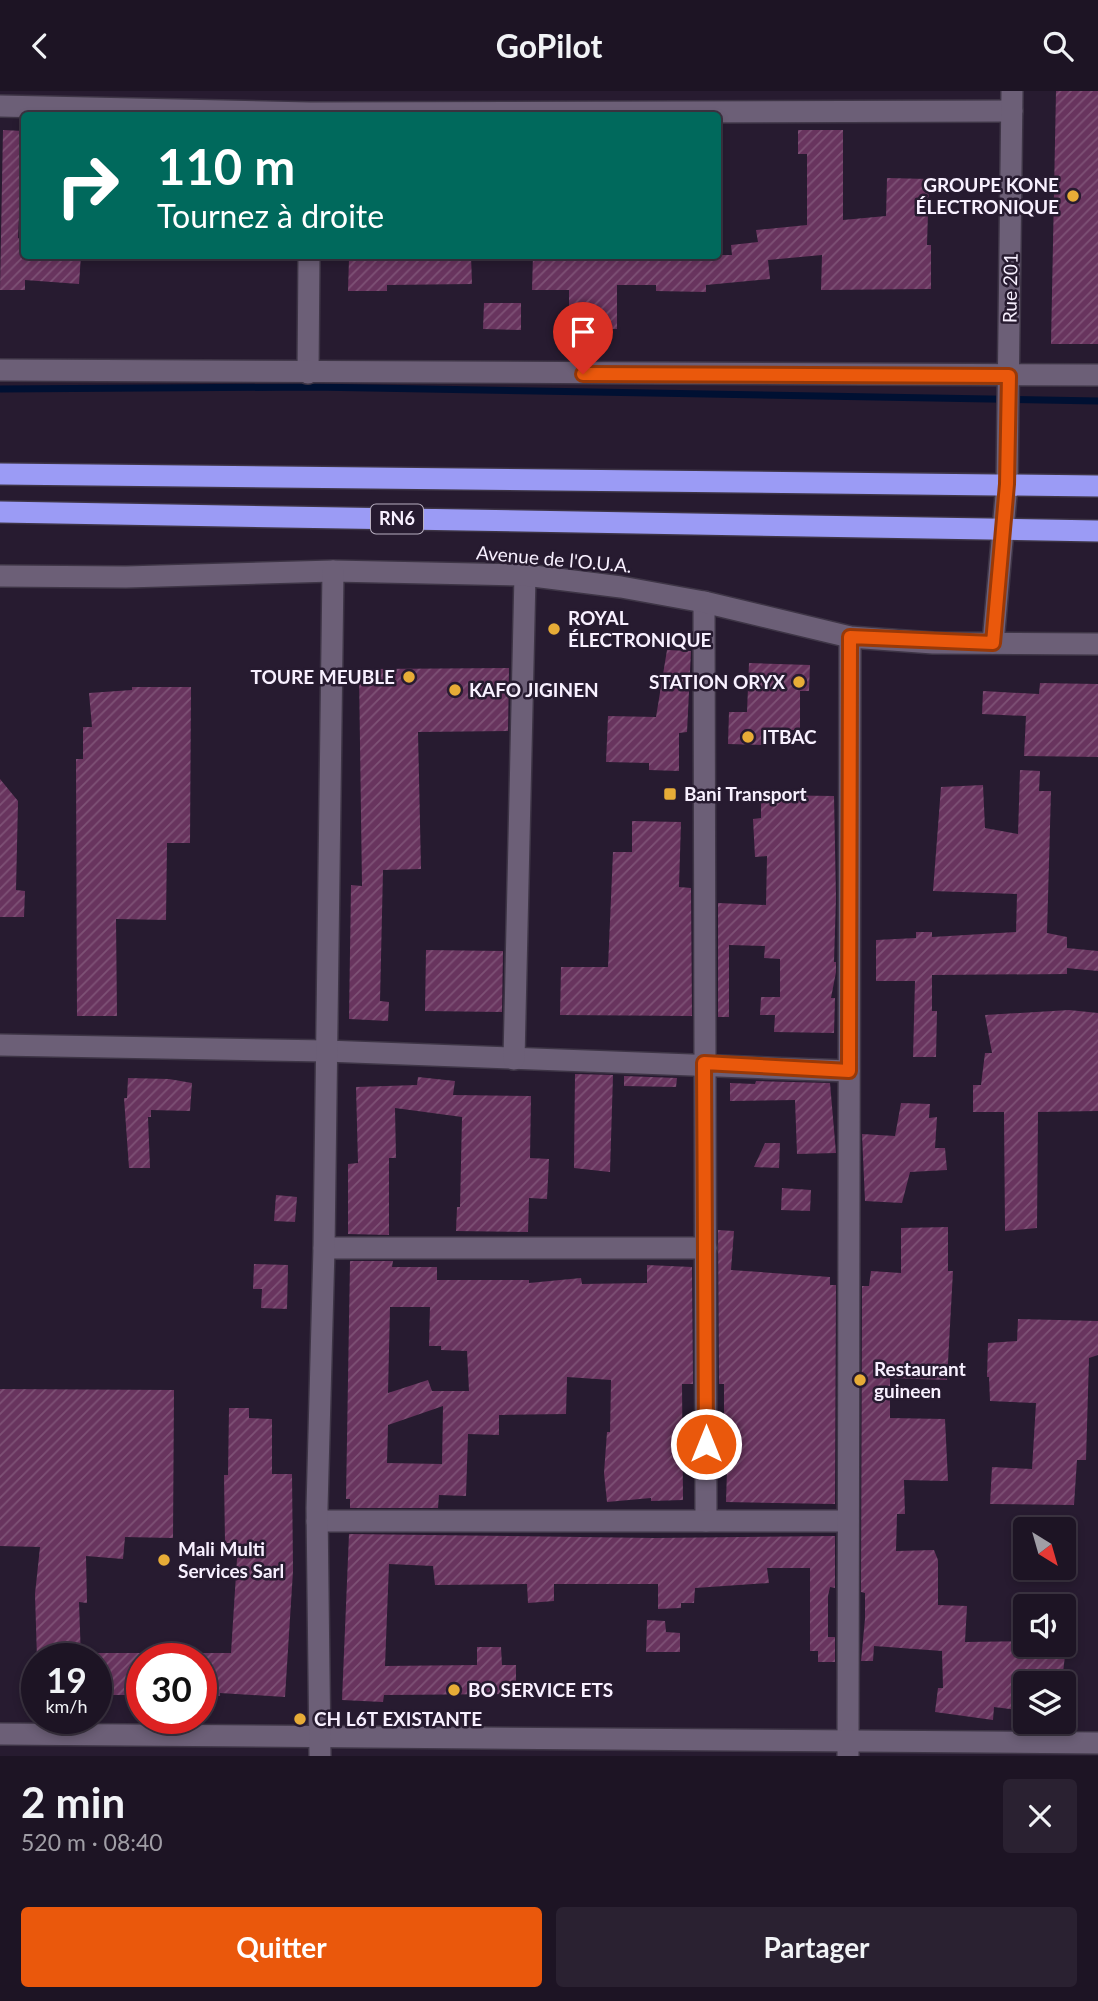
<!DOCTYPE html>
<html lang="fr">
<head>
<meta charset="utf-8">
<style>
  :root { --surface:#1d1424; --page:#2a2131; --text:#f1f3f6; --muted:#a09ea6; --line:#3b3341; --accent:#ea580c }
  body { margin:0; font-family:Lato,sans-serif; background:var(--page); color:var(--text); height:100vh; display:flex; flex-direction:column; font-size:26px; white-space:nowrap }
  * { box-sizing:border-box; margin:0 }
  p { font-size:23px; color:var(--muted) }
  .icon { flex:none; width:38px; height:38px; fill:none; stroke:currentColor; stroke-width:2; stroke-linecap:round; stroke-linejoin:round }
  .map { position:relative; height:1665px; overflow:hidden }
  .details { display:flex; flex-direction:column; background:var(--surface); flex:1 }
  .details>* { flex:none }
  .guide { position:absolute; left:21px; top:21px; width:700px; height:147px; border-radius:7px; box-shadow:0 4px 10px #0003,0 0 0 2px var(--line); background:#00695c; color:#fff; overflow:hidden }
  .needle { width:46px; rotate:143deg }
  .tools { position:absolute; left:1013px; top:1426px; display:grid; gap:14px }
  .tools a { display:grid; place-items:center; width:63px; height:63px; border-radius:7px; background:var(--surface); box-shadow:0 4px 10px #0003,0 0 0 2px var(--line); font-size:35px }
  .speed { position:absolute; left:21px; top:1552px; display:flex; gap:14px; font-size:35px; font-weight:700; text-align:center }
  .speed>* { display:grid; place-content:center; width:91px; height:91px; border-radius:50%; background:var(--surface); box-shadow:0 4px 10px #0003,0 0 0 2px var(--line); line-height:1 }
  .speed small { font-size:18px; font-weight:400 }
  .speed .limit { border:10px solid #d22; background:#fff; color:#111 }
  .pin { position:absolute; display:grid; place-items:center; width:60px; height:60px; color:#fff; margin:-72px -30px; border-radius:50% 50% 50% 0; rotate:-45deg; box-shadow:0 0 7px #0007 }
  .pin .icon { rotate:45deg }
  .me { position:absolute; width:77px; margin:-38px; rotate:0deg; stroke-linejoin:round; filter:drop-shadow(0 0 5px #0008) }
  .turn { display:flex; align-items:center; gap:24px; height:147px; padding:0 21px; font-size:32px }
  .turn .icon { width:91px; height:91px; stroke-width:2.5 }
  .turn b { display:block; font-size:49px; line-height:60px }
  .round { display:grid; place-items:center; flex:none; width:74px; height:74px; border-radius:7px; background:var(--page) }
  .head { display:flex; align-items:center; justify-content:space-between; height:119px; padding:0 21px }
  h1 { font-size:42px; font-weight:700; line-height:52px }
  .button { display:flex; gap:14px; margin-top:auto; padding:14px 21px }
  .button a { flex:1; height:80px; border-radius:7px; background:var(--accent); color:#fff; font-size:28px; font-weight:700; line-height:80px; text-align:center }
  .button a+a { background:var(--page); color:var(--text) }
  header { display:flex; justify-content:space-between; align-items:center; height:91px; padding:0 21px; background:var(--surface); font-size:32px; font-weight:700 }
  .map>svg:first-child { display:block }
  .lines { fill:none; stroke-linecap:round; stroke-linejoin:round }
  .stream { stroke:#001032; stroke-width:7 }
  .building { fill:url(#building-hatch); fill-rule:evenodd }
  .street-casing { stroke:#3e3546; stroke-width:24 }
  .secondary-casing { stroke:#3e3546; stroke-width:24 }
  .highway-casing { stroke:#3e3546; stroke-width:24 }
  .street { stroke:#6c5f77; stroke-width:21 }
  .secondary { stroke:#6c5f77; stroke-width:21 }
  .highway { stroke:#9b9bf5; stroke-width:21 }
  .route-casing { stroke:#983908; stroke-width:18 }
  .route { stroke:#ea580c; stroke-width:12 }
  .poi-dot { fill:#e7ac37; stroke:#271b30; stroke-width:2.5 }
  .labels { text-anchor:middle; stroke-width:5; stroke-linejoin:round; paint-order:stroke }
  .shield { fill:#271b30; stroke:#b9b0c1; stroke-width:2 }
  .shield-label { font-size:18px; font-weight:bold; fill:#f8f0ff }
  .poi-label { font-size:19px; font-weight:bold; fill:#f8f0ff; stroke:#271b30; text-anchor:start }
  .street-label { font-size:19px; fill:#f8f0ff; stroke:#271b30 }
</style>
</head>
<body>
<header><svg class="icon" aria-label="back" viewBox="0 0 24 24"><path d="M15 5l-7 7 7 7"/></svg>GoPilot<svg class="icon" aria-label="search" viewBox="0 0 24 24"><circle cx="10" cy="10" r="6"/><path d="M15 15l6 6"/></svg></header>
<div class="map">
<svg width="1098" height="1665" viewBox="0 0 1098 1665">
  <defs>
    <pattern id="building-hatch" width="6" height="6" patternUnits="userSpaceOnUse" patternTransform="scale(1.75)"><rect width="6" height="6" fill="#68345e"/><path d="M-1 1l2-2M0 6l6-6M5 7l2-2" fill="none" stroke="#7e5276"/></pattern>
  </defs>
  <rect width="100%" height="100%" fill="#271b30"/>
  <g class="lines">
    <path class="stream" d="M0 298 313 296 1098 310"/>
  </g>
  <g class="building">
    <path d="M1056 0H1098V253H1051Z"/>
    <path d="M3 39 23 40 18 147H24V164H81L79 193 25 189V199H0Z"/>
    <path d="M798 39H843V129L886 125 887 87 929 88 927 154H931V198L821 199 822 164 768 169 770 188 706 194V201L656 200V194H617V238H582L569 223V199H532L533 164H732L731 154 758 151 756 139 807 134V63H798Z"/>
    <path d="M418 164H471L472 193 387 194V200H348L349 168H418Z"/>
    <path d="M484 212H521V239L483 238Z"/>
    <path d="M667 559 691 560 687 641 679 642V680L649 679V672L606 671 608 625 656 626Z"/>
    <path d="M749 572 810 574 809 600H800V639H767V654L728 653 729 621H747Z"/>
    <path d="M509 577 508 640 418 641 421 778 383 779 380 910 389 911 388 930 349 928 351 794 362 795 359 582 370 578Z"/>
    <path d="M1040 592 1098 593V666L1024 665 1026 625 982 623 983 600 1039 603Z"/>
    <path d="M132 596H191L190 752H167L166 829 116 828 117 925H77L76 668H83V636H92L89 602 132 599Z"/>
    <path d="M1020 679 1040 680 1039 700H1051L1047 842 1067 846V857L1098 860V880L1067 877V883L932 884V920H937L936 966H913L915 890H876V849L916 847V841H932V846L1016 841 1017 803 933 800 941 696 983 694 985 737 1018 743Z"/>
    <path d="M0 688 18 710 16 799 25 800 24 826H0Z"/>
    <path d="M761 704 834 705 836 807 834 871H836V881L831 907H835L834 942 774 941 775 924H760L761 906H780V868L764 867 765 855 729 854V926H718V812L766 814 767 765 755 766 753 728 761 727Z"/>
    <path d="M632 730 681 731 679 796 691 797 692 925 560 924 561 876H608L613 761H632Z"/>
    <path d="M426 859 503 860 502 921 425 920Z"/>
    <path d="M1069 919 1098 922V1020L1038 1021 1037 1137 1005 1140 1004 1021H973V994H981L985 962H992L985 924Z"/>
    <path d="M575 983 613 984 610 1081 574 1077Z"/>
    <path d="M624 985 677 987 676 996 624 995Z"/>
    <path d="M418 986 455 990 453 1004 531 1005 530 1067 549 1068 547 1108 529 1107 528 1141 456 1140 457 1116H460L462 1026 395 1017 396 1067H389V1144L348 1143V1073L358 1072 356 996 417 994Z"/>
    <path d="M128 987 169 988 192 992 190 1020 151 1019V1026H148L150 1077H129L124 1007H127Z"/>
    <path d="M756 990 830 992 836 1062 797 1063 795 1009 730 1010V992L755 993Z"/>
    <path d="M901 1012 930 1013 929 1027 937 1026 935 1057H945L947 1079 910 1081 902 1112 865 1110 862 1043 895 1045Z"/>
    <path d="M765 1052H780L779 1077 754 1076Z"/>
    <path d="M782 1097 811 1099 810 1120 781 1119Z"/>
    <path d="M276 1104 297 1106 295 1131 274 1130Z"/>
    <path d="M948 1136V1180H953L947 1289 890 1287V1327L945 1328 948 1390 904 1389 905 1423H897L896 1460 934 1459 938 1469V1514L967 1515 965 1551 1026 1550V1554L1066 1556 1062 1590 1026 1586V1620L994 1616 993 1629 935 1621 938 1597H943L942 1560 874 1555 873 1570H861L865 1528V1502L861 1501 862 1195H869L871 1180 901 1182V1137Z"/>
    <path d="M718 1139 734 1140 731 1179 830 1186V1194H836L835 1413 726 1411 728 1346H724V1293H719Z"/>
    <path d="M350 1170H393L392 1176H437V1189H529V1192L581 1187 582 1193 647 1192V1174L692 1176 693 1293H682L683 1409 651 1410V1407L607 1411 604 1382 607 1341H610L611 1289 567 1286 566 1323 499 1324V1344L468 1343 466 1405 439 1404 438 1417H350V1408H346ZM390 1216H430L429 1255H441V1259L467 1260 469 1300H432L428 1289 388 1302ZM443 1315 442 1373 387 1372 388 1334Z"/>
    <path d="M254 1173 288 1174 287 1218 261 1217 262 1198H253Z"/>
    <path d="M1018 1228 1098 1230V1264L1089 1267 1086 1369H1077L1074 1414 990 1413 992 1376 1032 1378 1036 1312 990 1310 989 1286H987L988 1252 1017 1250Z"/>
    <path d="M0 1298 174 1299 173 1447 125 1446 123 1468 86 1465 87 1512 79 1511 81 1568H37L35 1503 40 1456 0 1455Z"/>
    <path d="M229 1317H249V1327L272 1328V1383H292L293 1480 285 1606 220 1602V1605L201 1604V1562H231L238 1452H225L224 1384H228Z"/>
    <path d="M349 1443 655 1447 835 1445V1497L830 1496 828 1505V1546H835V1571H818V1560H810V1477H767L769 1492 695 1497 694 1512H681V1517L658 1518V1493H554V1510L528 1512 527 1493 435 1494 433 1475 389 1473 385 1575 477 1574V1556H501L502 1574H516V1603L384 1604 383 1611 342 1609Z"/>
    <path d="M647 1529 665 1530 666 1541 680 1542V1561H646Z"/>
    <rect x="96" y="1562" width="46" height="42"/>
  </g>
  <g class="lines">
    <g class="street-casing">
      <g id="street">
        <path d="M0 15 310 22 1012 20"/>
        <path d="M308 282 309 164"/>
        <path d="M704 511 706 1430"/>
        <path d="M0 954 326 960 849 980"/>
        <path d="M514 968 525 484"/>
        <path d="M324 1157H706"/>
        <path d="M317 1430H848"/>
        <path d="M848 1665 850 546"/>
      </g>
    </g>
    <g class="secondary-casing">
      <g id="secondary">
        <path d="M0 279 1098 284"/>
        <path d="M0 485 126 486 333 480 525 484 621 496 704 511 850 546 933 552 1098 553"/>
        <path d="M993 552 1007 393 1012 0"/>
        <path d="M0 1643 1098 1652"/>
        <path d="M320 1665 317 1417 324 1157 333 480"/>
      </g>
    </g>
    <g class="highway-casing">
      <g id="highway">
        <path d="M0 383 1098 395"/>
        <path d="M0 421 1098 440"/>
      </g>
    </g>
    <use href="#street" class="street"/>
    <use href="#secondary" class="secondary"/>
    <use href="#highway" class="highway"/>
  </g>
  <g class="lines">
    <g class="route-casing">
      <path id="route" d="M583 283 1009 285 1007 393 993 552 850 546 849 980 704 972 706 1353"/>
    </g>
    <use href="#route" class="route"/>
  </g>
  <g class="poi-dot">
    <circle cx="1073" cy="105" r="7"/>
    <circle cx="554" cy="538" r="7"/>
    <circle cx="409" cy="586" r="7"/>
    <circle cx="799" cy="591" r="7"/>
    <circle cx="455" cy="599" r="7"/>
    <circle cx="748" cy="646" r="7"/>
    <rect x="663" y="696" width="14" height="14" rx="3.5"/>
    <circle cx="860" cy="1289" r="7"/>
    <circle cx="164" cy="1469" r="7"/>
    <circle cx="454" cy="1599" r="7"/>
    <circle cx="300" cy="1628" r="7"/>
  </g>
  <g class="labels">
    <rect class="shield" x="371" y="413.5" width="52" height="29" rx="5"/>
    <g class="shield-label">
      <text x="397" y="434">RN6</text>
    </g>
    <g class="poi-label">
      <text x="1059" y="101" text-anchor="end">GROUPE KONE<tspan x="1059" dy="22">ÉLECTRONIQUE</tspan></text>
      <text x="568" y="534">ROYAL<tspan x="568" dy="22">ÉLECTRONIQUE</tspan></text>
      <text x="395" y="593" text-anchor="end">TOURE MEUBLE</text>
      <text x="785" y="598" text-anchor="end">STATION ORYX</text>
      <text x="469" y="606">KAFO JIGINEN</text>
      <text x="762" y="653">ITBAC</text>
      <text x="684" y="710">Bani Transport</text>
      <text x="874" y="1285">Restaurant<tspan x="874" dy="22">guineen</tspan></text>
      <text x="178" y="1465">Mali Multi<tspan x="178" dy="22">Services Sarl</tspan></text>
      <text x="468" y="1606">BO SERVICE ETS</text>
      <text x="314" y="1635">CH L6T EXISTANTE</text>
    </g>
    <g class="street-label">
      <text transform="translate(1010 197) rotate(-89)" y="7">Rue 201</text>
      <text transform="translate(554 468) rotate(5)" y="7">Avenue de l'O.U.A.</text>
    </g>
  </g>
</svg>
<div class="tools">
<a><svg class="needle" viewBox="-14 -14 28 28"><path d="M0-13l5 13h-10z" fill="#e53935"/><path d="M0 13l5-13h-10z" fill="#a09ea6"/></svg></a>
<a><svg class="icon" aria-label="sound" viewBox="0 0 24 24"><path d="M4 9h4l5-4v14l-5-4H4zM17 9q2 3 0 6"/></svg></a>
<a><svg class="icon" aria-label="layers" viewBox="0 0 24 24"><path d="M12 4l9 5-9 5-9-5zM3 14l9 5 9-5"/></svg></a>
</div>
<div class="speed"><div>19<small>km/h</small></div><div class="limit">30</div></div>
<div class="pin" style="left:583px;top:283px;background:#d93025"><svg class="icon" aria-label="arrive" viewBox="0 0 24 24"><path d="M6 21V4h12l-3 4 3 4H6"/></svg></div>
<svg class="me" style="left:706px;top:1353px" viewBox="-20 -20 40 40"><circle r="17" fill="#ea580c" stroke="#fff" stroke-width="3"/><path d="M0-11L8 9 0 5-8 9z" fill="#fff"/></svg>
<div class="guide">
<div class="turn"><svg class="icon" aria-label="right" viewBox="0 0 24 24"><path d="M7 20v-9h11M14 6l5 5-5 5"/></svg><div><b>110 m</b>Tournez à droite</div></div>
</div>
</div>
<section class="details">
<div class="head"><div><h1>2 min</h1><p>520 m · 08:40</p></div><a class="round"><svg class="icon" aria-label="close" viewBox="0 0 24 24"><path d="M6 6l12 12M18 6L6 18"/></svg></a></div>
<div class="button"><a>Quitter</a><a>Partager</a></div>
</section>
</body>
</html>
